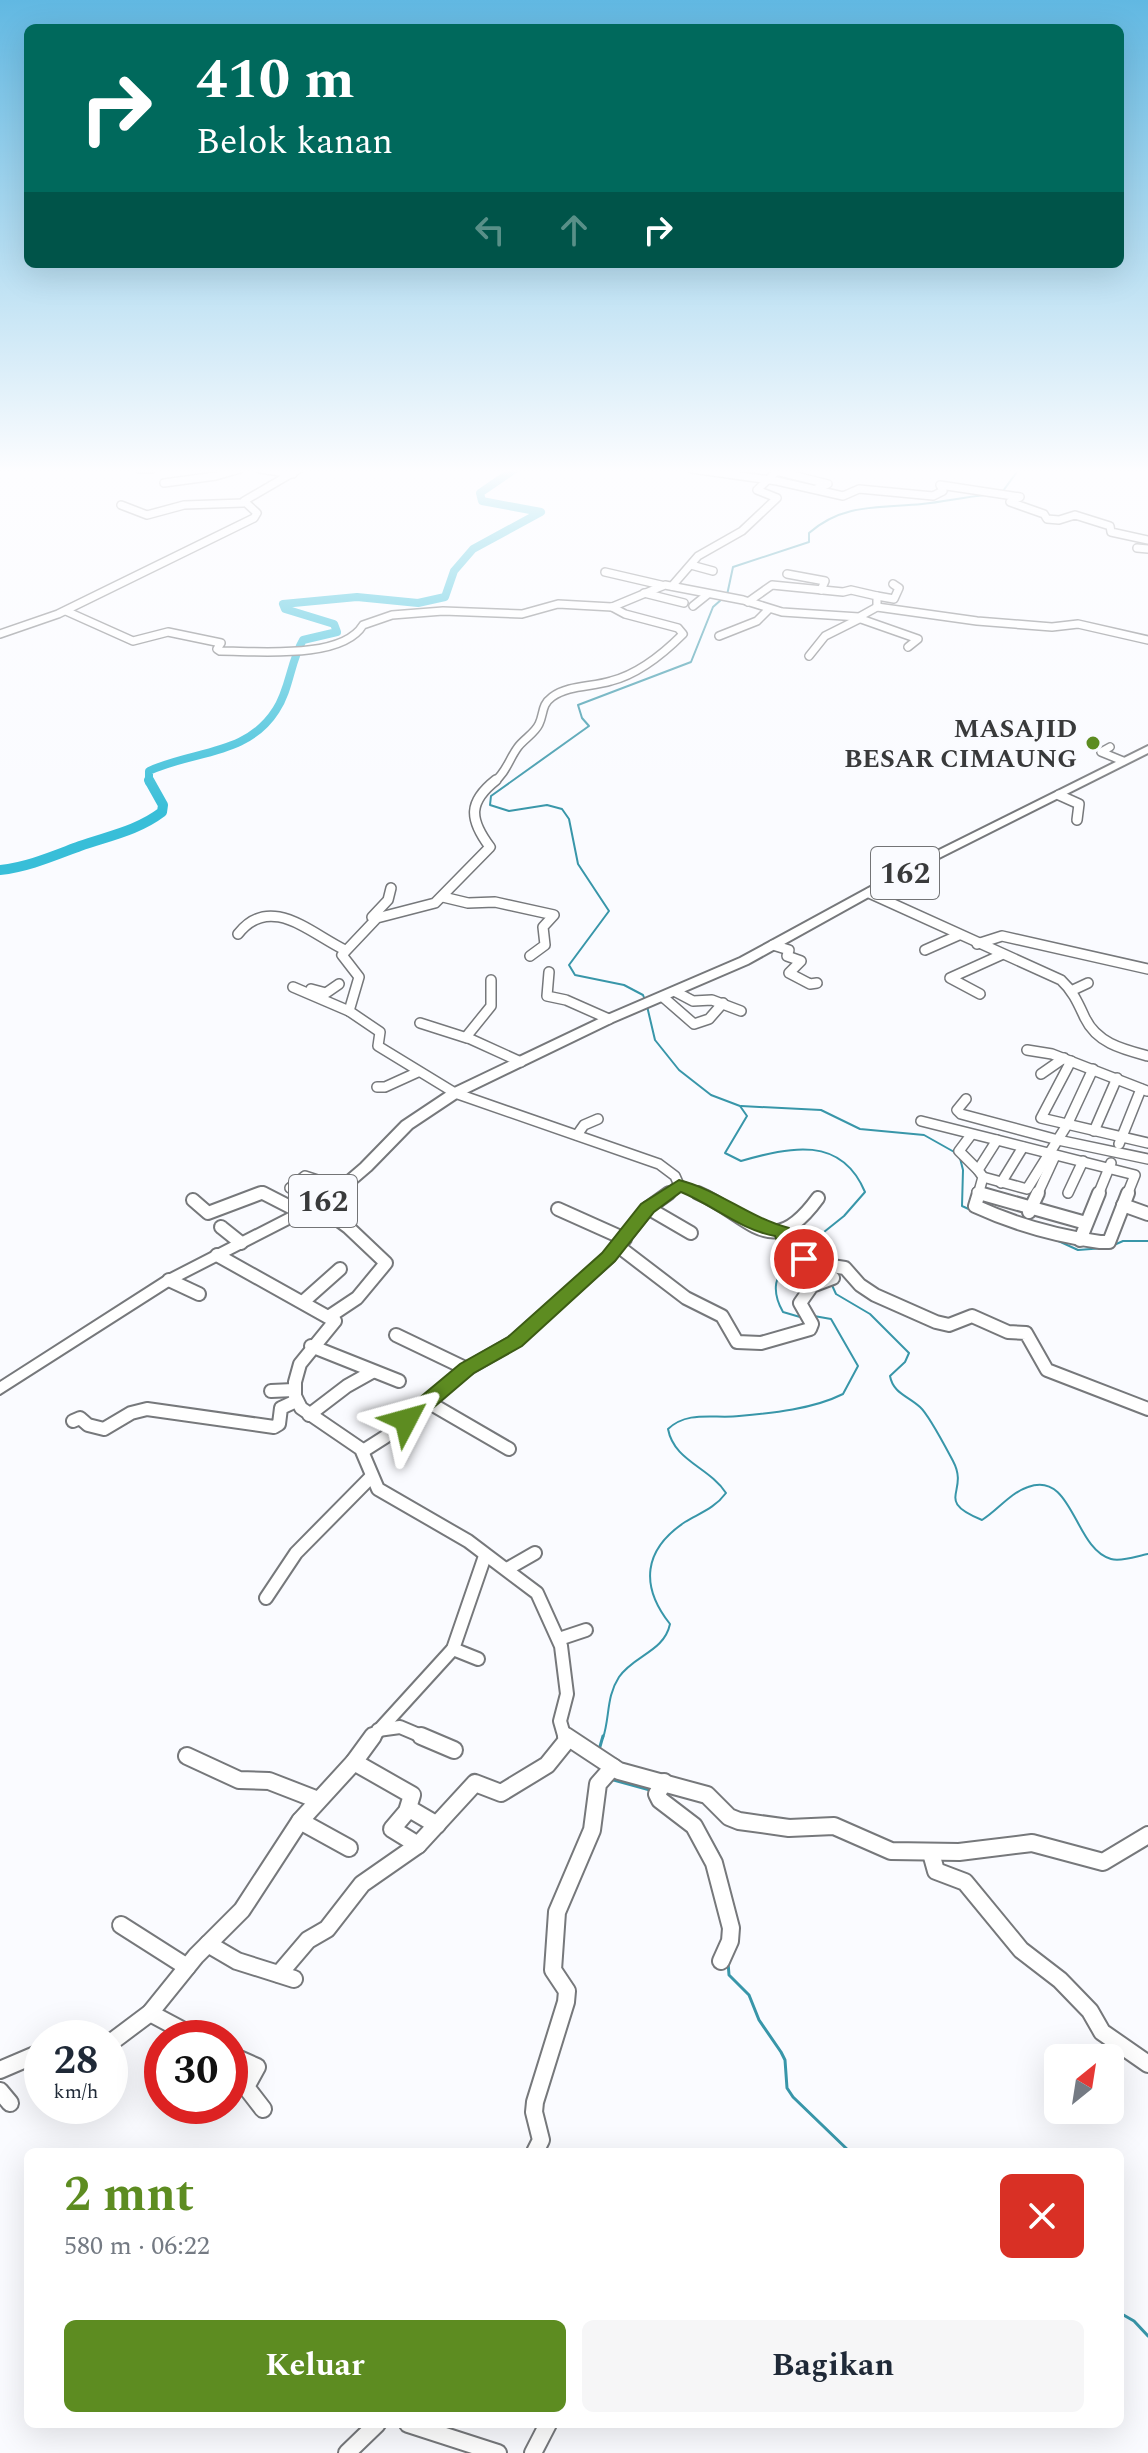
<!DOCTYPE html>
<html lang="id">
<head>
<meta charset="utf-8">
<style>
  :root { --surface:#fff; --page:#f6f6f7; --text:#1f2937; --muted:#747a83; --accent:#5d8c21 }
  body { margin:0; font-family:Spectral,serif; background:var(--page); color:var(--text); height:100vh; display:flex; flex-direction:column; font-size:30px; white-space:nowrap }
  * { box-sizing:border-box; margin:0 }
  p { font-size:26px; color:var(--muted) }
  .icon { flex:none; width:44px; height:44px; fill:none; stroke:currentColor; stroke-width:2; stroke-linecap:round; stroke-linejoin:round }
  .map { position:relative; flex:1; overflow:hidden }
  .details { position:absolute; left:24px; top:2148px; width:1100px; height:280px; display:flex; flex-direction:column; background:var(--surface); border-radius:12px; box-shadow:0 8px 32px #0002 }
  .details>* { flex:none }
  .banner { position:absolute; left:24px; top:24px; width:1100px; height:244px; border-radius:12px; box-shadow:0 8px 32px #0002; background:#00695c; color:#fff; overflow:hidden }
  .needle { width:52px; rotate:30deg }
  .controls { position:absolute; left:1044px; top:2044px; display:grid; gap:16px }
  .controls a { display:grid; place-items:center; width:80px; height:80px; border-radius:12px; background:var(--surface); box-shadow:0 8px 32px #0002; font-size:40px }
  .speed { position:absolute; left:24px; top:2020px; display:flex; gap:16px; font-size:40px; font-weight:700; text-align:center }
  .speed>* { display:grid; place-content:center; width:104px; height:104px; border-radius:50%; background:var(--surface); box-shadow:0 8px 32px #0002; line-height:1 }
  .speed small { font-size:20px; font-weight:400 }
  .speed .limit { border:12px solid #d22; background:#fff; color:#111 }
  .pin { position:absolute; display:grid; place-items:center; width:68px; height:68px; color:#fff; margin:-34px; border:4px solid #fff; border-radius:50%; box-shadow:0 2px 8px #0007 }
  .me { position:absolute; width:88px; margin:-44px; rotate:51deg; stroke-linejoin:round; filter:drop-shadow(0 0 6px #0008) }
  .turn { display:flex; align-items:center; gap:28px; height:168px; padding:0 40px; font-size:36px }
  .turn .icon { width:104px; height:104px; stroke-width:2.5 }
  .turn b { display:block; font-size:56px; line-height:68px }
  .lanes { display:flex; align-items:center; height:76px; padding:0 40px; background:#0003; justify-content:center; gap:40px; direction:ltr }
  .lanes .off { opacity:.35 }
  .round { display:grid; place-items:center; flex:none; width:84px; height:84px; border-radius:12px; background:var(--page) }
  .summary { display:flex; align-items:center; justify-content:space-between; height:136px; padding:0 40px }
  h1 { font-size:48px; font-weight:700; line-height:60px; color:var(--accent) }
  .button { display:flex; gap:16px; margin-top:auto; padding:16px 40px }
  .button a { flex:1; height:92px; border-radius:12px; background:var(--accent); color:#fff; font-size:32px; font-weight:700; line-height:92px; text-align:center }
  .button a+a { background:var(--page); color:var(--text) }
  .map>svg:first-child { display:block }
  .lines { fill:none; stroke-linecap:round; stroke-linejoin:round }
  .stream-far1 { stroke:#3896a9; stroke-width:2 }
  .stream { stroke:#3896a9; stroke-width:3 }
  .river-far1 { stroke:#38bed8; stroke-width:8 }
  .river { stroke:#38bed8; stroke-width:10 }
  .minor-far3-casing { stroke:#76787b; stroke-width:10 }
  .minor-far2-casing { stroke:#76787b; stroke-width:12 }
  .minor-far1-casing { stroke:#76787b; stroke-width:16 }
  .minor-casing { stroke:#76787b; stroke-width:20 }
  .major-casing { stroke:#76787b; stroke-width:4 }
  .minor-far3 { stroke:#fff; stroke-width:7 }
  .minor-far2 { stroke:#fff; stroke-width:9 }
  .minor-far1 { stroke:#fff; stroke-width:12 }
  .minor { stroke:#fff; stroke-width:16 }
  .major { fill:#fff; fill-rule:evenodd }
  .route { fill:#5d8c21; stroke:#3c5b15; stroke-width:2 }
  .poi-dot { fill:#5d8c21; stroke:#fafbff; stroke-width:3 }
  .labels { text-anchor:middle; stroke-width:6; stroke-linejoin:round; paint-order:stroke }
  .far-poi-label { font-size:26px; font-weight:bold; fill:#393a3b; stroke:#fafbff; text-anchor:end }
  .shield { fill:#fafbff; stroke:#737476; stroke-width:2 }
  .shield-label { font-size:30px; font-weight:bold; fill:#393a3b }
</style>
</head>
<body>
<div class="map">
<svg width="1148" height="2453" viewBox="0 0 1148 2453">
  <rect width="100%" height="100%" fill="#fafbff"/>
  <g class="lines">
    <g class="stream-far1">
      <path d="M1003 491 1019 469"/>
      <path d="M727 595 733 567 809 542V533C843 503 880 508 922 504 943 502 964 497 985 495"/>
      <path d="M645 1000 643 995 624 985 575 975 569 965 609 911 578 864 569 819 562 809 547 805 509 811 490 805 491 796 589 726 582 718 578 705 691 662 713 607 722 599"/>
      <path d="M647 1006 655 1040 679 1070 711 1095 740 1106 747 1116 725 1153 741 1161C790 1147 841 1135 865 1192L844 1216 799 1252"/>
      <path d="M741 1106 821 1110 860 1129 924 1135 956 1153"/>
      <path d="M960 1158 963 1170 962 1206 973 1211"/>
      <path d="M1054 1239 1078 1250 1104 1248"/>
      <path d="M1114 1245 1123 1241H1148"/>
      <path d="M792 1258C774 1274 771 1291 783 1312L800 1317"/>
      <path d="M831 1283 836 1294 870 1314 909 1353 905 1362 890 1376C893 1393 908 1396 920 1407 929 1415 946 1448 953 1461 970 1493 933 1500 982 1520 998 1510 1010 1493 1028 1487 1073 1470 1074 1549 1111 1559 1122 1562 1137 1556 1148 1554"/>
      <path d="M603 1738C610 1717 606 1697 619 1677 634 1655 664 1652 670 1624 640 1586 643 1550 685 1522 700 1513 715 1508 726 1493 709 1467 674 1461 668 1429 688 1410 715 1419 739 1416 773 1413 813 1409 843 1394L858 1366 831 1319 814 1316"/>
    </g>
    <g class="stream">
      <path d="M599 1750 603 1736"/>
      <path d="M610 1779 650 1790"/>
      <path d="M711 1841 718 1853"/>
      <path d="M728 1962 729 1975 749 1995 759 2020 781 2052 785 2060 787 2088 793 2097 850 2152"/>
      <path d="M1120 2313 1134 2321 1148 2336"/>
    </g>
    <path class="river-far1" d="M149 782V771C194 750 247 756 276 710 290 689 290 662 303 640L337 632 334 624 285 609 283 604 357 597 418 603 445 597 454 571 473 549 541 512 482 501 480 493 515 469"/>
    <path class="river" d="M0 870C28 867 53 856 80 846 108 836 137 831 162 812L163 805 149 780"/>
    <g class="minor-far3-casing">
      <g id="minor-far3">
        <path d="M139 469H152"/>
        <path d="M260 469 293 474"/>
        <path d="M692 469 777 481 843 496 859 489 933 496 943 491 940 485 1020 497 1010 502 1044 514 1047 519 1059 520 1075 515 1110 526 1111 532 1148 540"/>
        <path d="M776 471 828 484 816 489"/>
        <path d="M164 483 216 476 240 469"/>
        <path d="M121 505 147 515 184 505 243 503"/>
        <path d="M1137 548 1148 549"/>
        <path d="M691 565 713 571"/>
        <path d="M605 572 661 585"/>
        <path d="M787 574 825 581 821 590"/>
        <path d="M672 586 698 556 742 531 777 498 757 490 779 469"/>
        <path d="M644 593 684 603"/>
        <path d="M877 596 894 599 899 588 893 584"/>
        <path d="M748 602 772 585 843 592 851 590 877 596V607"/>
        <path d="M693 606 708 594"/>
        <path d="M66 611 133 641 168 632 221 643 217 649 220 651C257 651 342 660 363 625L392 615 443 611 522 614 558 604 612 607 665 585 743 600 782 612 859 617 877 607 977 621 1052 627 1078 624 1148 640"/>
        <path d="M861 619 918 639 908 647"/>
        <path d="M0 634 58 614 254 518 257 513 244 501 299 469"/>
        <path d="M719 636 757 621 768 610"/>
        <path d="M809 656 825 636 861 618"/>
        <path d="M1110 747 1101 752 1123 761"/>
        <path d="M494 782C506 773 509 759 518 747 524 739 535 733 539 724 544 714 541 705 552 697 568 685 592 687 611 681 639 674 663 654 683 634L678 628 625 614 612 607"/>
      </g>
    </g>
    <g class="minor-far2-casing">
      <g id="minor-far2">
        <path d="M496 780C468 802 469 819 490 847L435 903 377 918 342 955 359 977 349 1011 380 1032 378 1046 455 1093 659 1164 675 1176 679 1185 666 1195"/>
        <path d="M1059 795 1079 804 1077 820"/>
        <path d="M902 856 915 867"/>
        <path d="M869 893 1061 980C1073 991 1078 1003 1085 1018 1097 1043 1122 1049 1148 1056"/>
        <path d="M443 897 468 903 495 902 554 915 543 927 545 945 530 956"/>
        <path d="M372 917 388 900 391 888"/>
        <path d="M238 934C270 893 310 933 345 950"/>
        <path d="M977 944 1002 936 1148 969"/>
        <path d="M773 945 789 950 787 956 801 961 789 973 810 984 817 983"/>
        <path d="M925 950 959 935"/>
        <path d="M549 972 547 996 566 1000 609 1019"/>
        <path d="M491 980V1006L466 1037 521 1062"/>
        <path d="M293 987 349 1011"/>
        <path d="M311 989 326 993 339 984"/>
        <path d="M1073 990 1088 983"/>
        <path d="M676 992 693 1001 712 1000 741 1011"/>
        <path d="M980 994 950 978 1001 955"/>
        <path d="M663 997 694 1024 709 1019 723 1003"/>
        <path d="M420 1023 467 1038"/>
        <path d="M1027 1050 1052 1054 1147 1091"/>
        <path d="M1071 1061 1041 1118 1148 1143"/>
        <path d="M1041 1074 1064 1058"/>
        <path d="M377 1087H385L418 1072"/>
        <path d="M966 1099 957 1110 961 1114 1058 1140 1148 1159"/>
        <path d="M921 1121 997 1140"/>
        <path d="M1094 1131 1117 1078"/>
        <path d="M577 1135 584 1125 598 1119"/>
        <path d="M971 1135 959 1151 978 1170"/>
        <path d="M1119 1144 1141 1089"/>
        <path d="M983 1177 1027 1189 1067 1125 1093 1069"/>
        <path d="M1001 1183 1023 1147"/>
        <path d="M679 1185 703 1195"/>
        <path d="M290 1188 305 1176 342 1188"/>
        <path d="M977 1192 986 1195"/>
        <path d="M1068 1193 1083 1161"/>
        <path d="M255 1195 262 1192 267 1195"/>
        <path d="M978 1195 983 1177 978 1170 997 1140 1135 1175 1127 1195"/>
        <path d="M1037 1195 1054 1158"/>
        <path d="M1098 1195 1111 1163"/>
      </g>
    </g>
    <g class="minor-far1-casing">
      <g id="minor-far1">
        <path d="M263 1193 302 1213"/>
        <path d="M698 1193C752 1216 770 1264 818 1198"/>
        <path d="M979 1193 975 1206C1014 1224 1057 1236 1100 1242H1109L1128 1193"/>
        <path d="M979 1193 1086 1223"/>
        <path d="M193 1200 208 1213 261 1193"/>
        <path d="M318 1205 348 1227 386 1263 357 1298 330 1316"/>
        <path d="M1123 1205 1148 1214"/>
        <path d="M648 1208 691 1233"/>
        <path d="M558 1209 625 1239"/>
        <path d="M1029 1212 1038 1193"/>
        <path d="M221 1227 241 1243"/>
        <path d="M1080 1240 1099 1193"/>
        <path d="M618 1246 686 1298 722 1316 737 1342 761 1343 810 1329 812 1324 800 1303 812 1286 833 1278 790 1251 783 1232"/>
        <path d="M217 1255 335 1321 300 1364 295 1382V1396L301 1408 361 1449 378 1489 468 1541 537 1593 561 1646 567 1694 560 1721 564 1735 569 1738"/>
        <path d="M812 1263 845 1268 860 1285 875 1295 936 1322 949 1325 972 1316 1008 1332 1026 1333 1047 1370 1148 1409"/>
        <path d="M169 1280 199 1294"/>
        <path d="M304 1301 340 1269"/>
        <path d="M396 1335 467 1369"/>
        <path d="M311 1346 399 1381"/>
        <path d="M271 1391 294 1390"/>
        <path d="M428 1402 509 1449"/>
        <path d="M309 1415 347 1386 372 1372"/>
        <path d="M73 1421 80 1418 88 1425 104 1429 131 1413 147 1409 274 1427 279 1424 281 1408 296 1401"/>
        <path d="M363 1451 385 1437 467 1369 515 1341 609 1257 648 1208 669 1193"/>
        <path d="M507 1569 535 1553"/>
        <path d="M266 1598 296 1553 371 1477"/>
        <path d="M559 1639 586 1630"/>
        <path d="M453 1649 478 1659"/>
        <path d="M378 1730 400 1727 426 1738"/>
        <path d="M372 1738 453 1649 485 1556"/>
      </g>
    </g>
    <g class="minor-casing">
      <g id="minor">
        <path d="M421 1736 454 1750"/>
        <path d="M566 1736 619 1771 707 1795 729 1817 739 1821 789 1828 834 1826 891 1851 959 1852 1032 1843 1103 1862 1148 1835"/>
        <path d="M187 1756 239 1780 269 1781 318 1800"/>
        <path d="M354 1762 412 1795 408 1808 437 1825"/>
        <path d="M664 1782 657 1794 660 1800 694 1826 714 1863 731 1928 730 1941 721 1961"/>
        <path d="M409 1809 392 1829 418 1845"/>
        <path d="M300 1821 349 1848"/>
        <path d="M931 1853 936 1871 965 1882 1021 1950 1060 1980 1090 2011 1102 2032 1148 2064"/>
        <path d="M121 1925 187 1967"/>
        <path d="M208 1944 237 1961 294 1979"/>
        <path d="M279 1974 308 1940 327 1929 362 1884 418 1845 475 1783 501 1793 547 1765 568 1739"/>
        <path d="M150 2013 197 2038"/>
        <path d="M110 2043 150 2013 196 1956 242 1910 300 1821 354 1762 373 1736"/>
        <path d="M230 2055 257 2067 246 2087 263 2109"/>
        <path d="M0 2070 42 2052"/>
        <path d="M0 2091 10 2103"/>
        <path d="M535 2152 541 2140 534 2112 535 2102 566 2002 567 1991 553 1970 557 1912 592 1830 598 1784 613 1767"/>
        <path d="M408 2424 498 2453"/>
        <path d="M347 2453 377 2424"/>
        <path d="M533 2453 548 2424"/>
      </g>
    </g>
    <g class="major-casing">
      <path id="major" d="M1148 746V753L937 859 748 964 613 1022 460 1096 412 1128 371 1170 336 1200 174 1283 0 1394V1382L164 1277 326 1194 361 1164 402 1122 450 1090 605 1016 740 958 929 855Z"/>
    </g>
    <use href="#minor-far3" class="minor-far3"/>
    <use href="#minor-far2" class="minor-far2"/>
    <use href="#minor-far1" class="minor-far1"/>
    <use href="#minor" class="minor"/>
    <use href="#major" class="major"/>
  </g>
  <linearGradient id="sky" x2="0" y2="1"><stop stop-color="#61b8e2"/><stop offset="0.58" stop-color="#fdfdff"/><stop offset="1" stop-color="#fdfdff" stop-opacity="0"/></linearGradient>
  <rect width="1148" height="812" fill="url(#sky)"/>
  <path class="route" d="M679 1180C719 1190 748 1217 789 1228L798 1248 813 1259 811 1263C790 1268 781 1252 775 1236 741 1230 713 1205 681 1192L654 1212 615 1261 522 1346 474 1373 413 1425H399L396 1420 399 1415 460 1364 508 1337 602 1253 641 1204Z"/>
  <circle class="poi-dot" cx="1093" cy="743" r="8"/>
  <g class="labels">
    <g class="far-poi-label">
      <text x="1077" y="737">MASAJID<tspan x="1077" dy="30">BESAR CIMAUNG</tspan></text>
    </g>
    <g class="shield">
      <rect x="871" y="847" width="68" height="52" rx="6"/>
      <rect x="289" y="1175" width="68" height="52" rx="6"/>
    </g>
    <g class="shield-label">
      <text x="905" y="883">162</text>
      <text x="323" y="1211">162</text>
    </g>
  </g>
</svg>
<div class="controls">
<a><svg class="needle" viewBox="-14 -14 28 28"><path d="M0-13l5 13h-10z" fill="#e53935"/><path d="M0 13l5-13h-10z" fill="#747a83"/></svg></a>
</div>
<div class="speed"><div>28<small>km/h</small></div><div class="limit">30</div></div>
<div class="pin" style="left:804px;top:1259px;background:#d93025"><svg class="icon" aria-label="arrive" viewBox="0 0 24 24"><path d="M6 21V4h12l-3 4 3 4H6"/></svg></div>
<svg class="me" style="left:406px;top:1420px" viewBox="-20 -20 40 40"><path d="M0-17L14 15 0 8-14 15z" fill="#5d8c21" stroke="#fff" stroke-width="4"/></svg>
<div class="banner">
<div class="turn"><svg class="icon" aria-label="right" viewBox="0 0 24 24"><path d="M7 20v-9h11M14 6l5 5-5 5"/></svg><div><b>410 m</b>Belok kanan</div></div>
<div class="lanes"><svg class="icon off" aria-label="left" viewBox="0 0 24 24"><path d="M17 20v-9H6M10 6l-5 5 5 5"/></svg><svg class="icon off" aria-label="ahead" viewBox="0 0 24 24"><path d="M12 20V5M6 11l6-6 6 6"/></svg><svg class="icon" aria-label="right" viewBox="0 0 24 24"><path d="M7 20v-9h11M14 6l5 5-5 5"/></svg></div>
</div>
<section class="details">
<div class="summary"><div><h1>2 mnt</h1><p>580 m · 06:22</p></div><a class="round" style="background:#d93025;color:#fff"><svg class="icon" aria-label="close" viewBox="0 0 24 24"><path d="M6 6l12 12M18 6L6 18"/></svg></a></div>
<div class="button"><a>Keluar</a><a>Bagikan</a></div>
</section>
</div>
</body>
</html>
